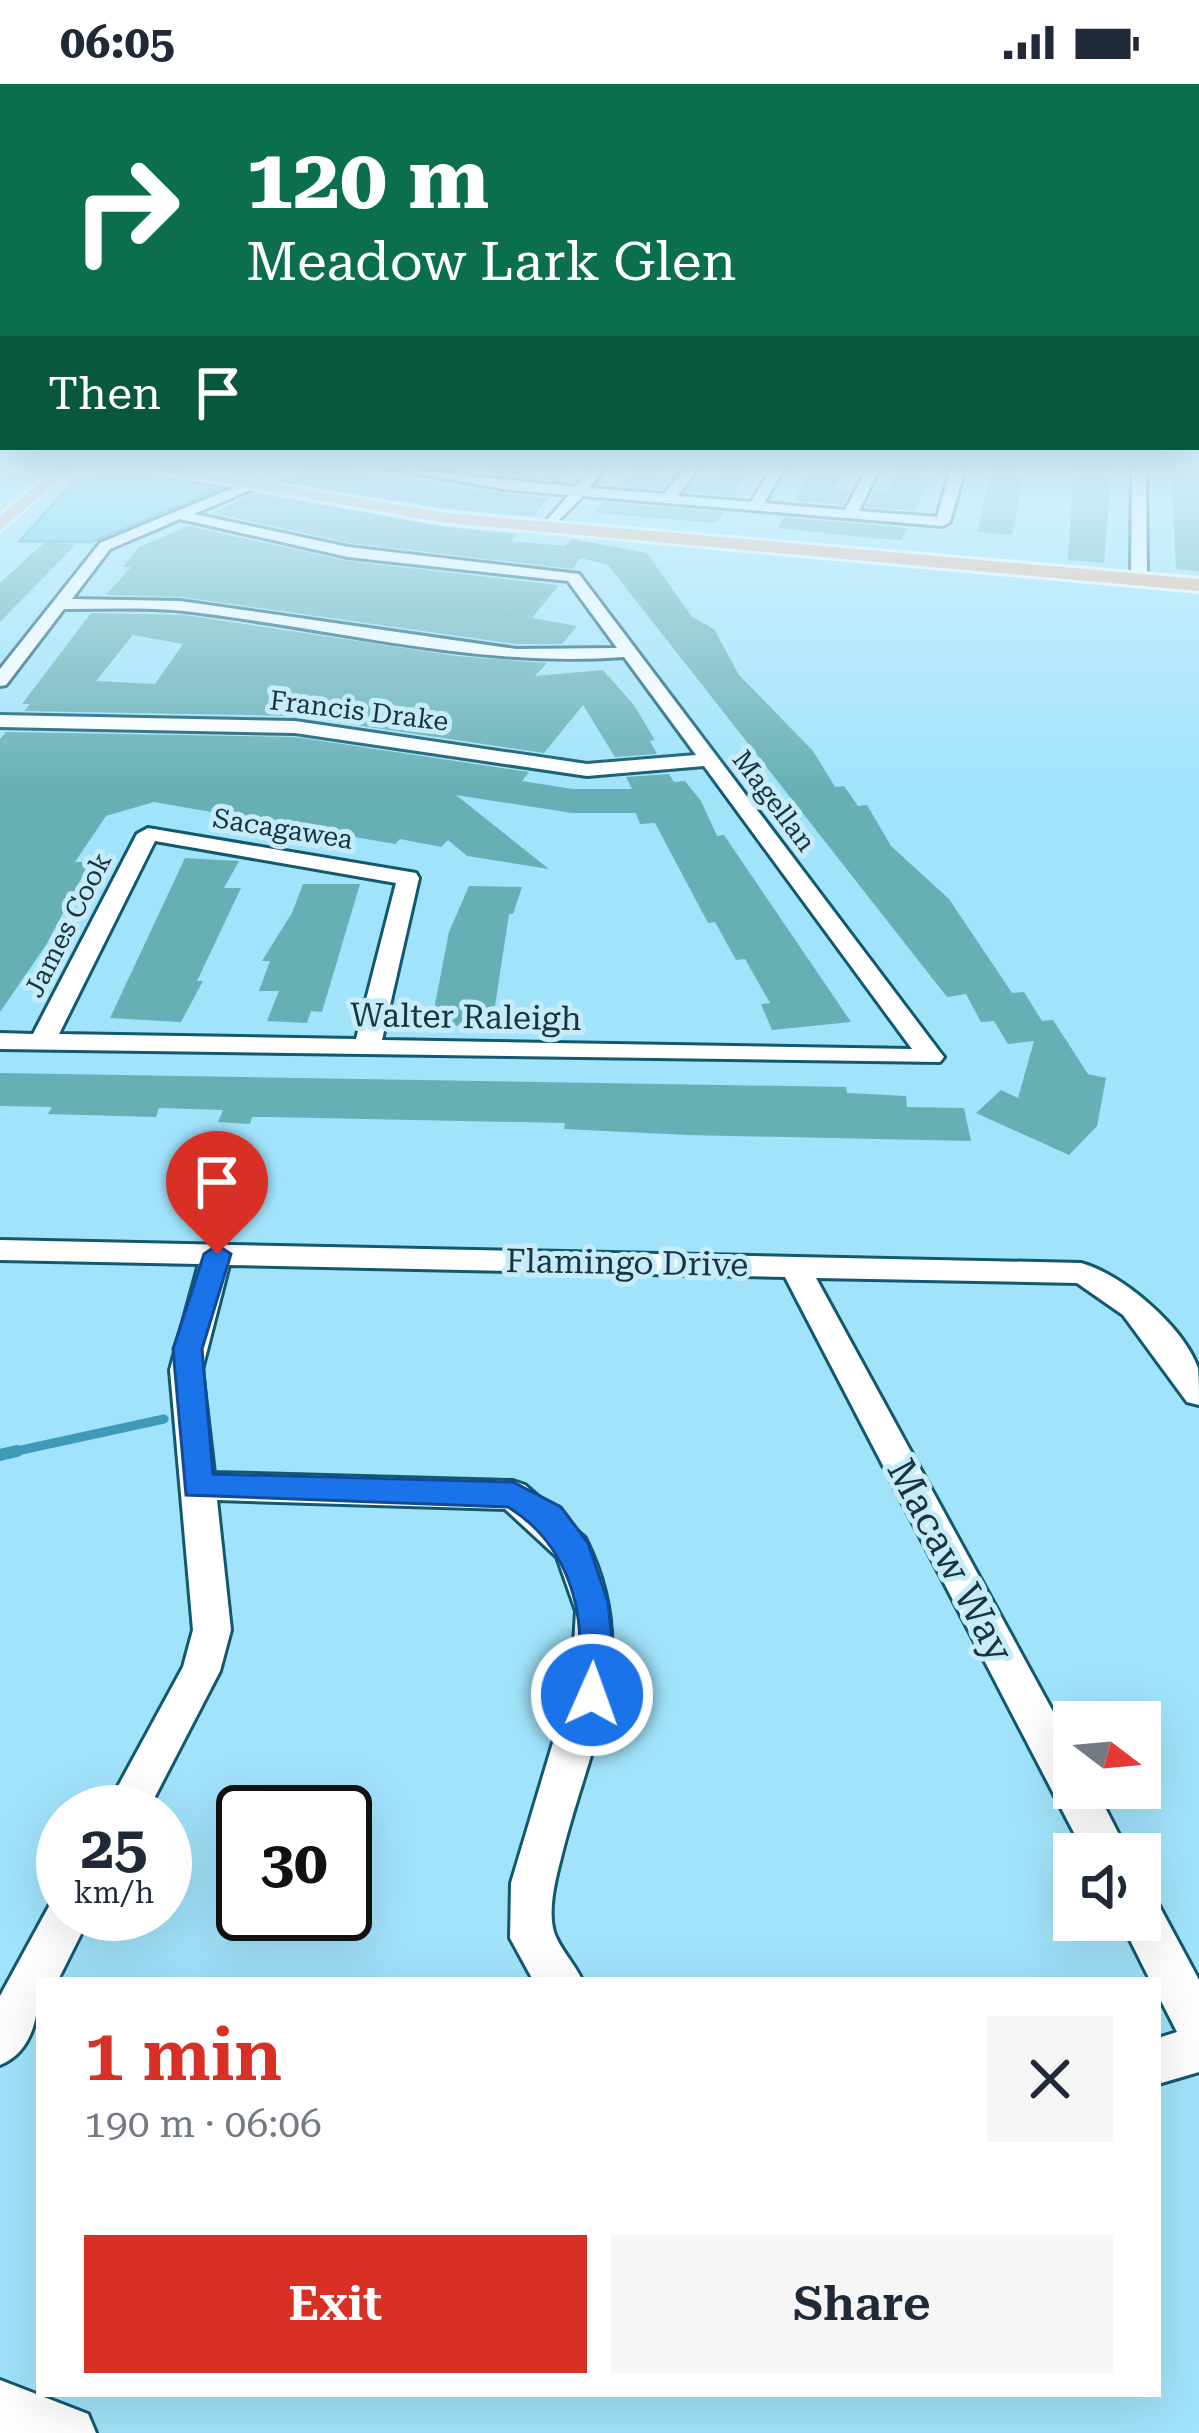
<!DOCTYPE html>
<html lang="en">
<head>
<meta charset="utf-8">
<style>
  :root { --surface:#fff; --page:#f6f6f7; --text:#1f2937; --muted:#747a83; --accent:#d93025 }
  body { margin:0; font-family:"Roboto Serif",serif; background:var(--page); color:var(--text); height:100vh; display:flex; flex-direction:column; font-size:45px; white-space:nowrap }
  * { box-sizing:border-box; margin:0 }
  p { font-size:39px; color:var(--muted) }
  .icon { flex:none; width:66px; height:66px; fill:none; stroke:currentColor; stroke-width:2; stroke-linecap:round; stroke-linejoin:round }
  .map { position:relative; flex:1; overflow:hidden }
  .side { position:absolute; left:36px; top:1893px; width:1125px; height:420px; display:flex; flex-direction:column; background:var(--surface); border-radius:0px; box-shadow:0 12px 48px #0002 }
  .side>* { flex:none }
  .banner { position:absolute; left:0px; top:0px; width:1200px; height:366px; box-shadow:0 12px 48px #0002; background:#0b6e4f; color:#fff; overflow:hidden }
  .needle { width:78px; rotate:106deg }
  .tools { position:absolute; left:1053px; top:1617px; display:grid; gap:24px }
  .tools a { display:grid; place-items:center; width:108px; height:108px; border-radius:0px; background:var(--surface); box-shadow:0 12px 48px #0002; font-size:60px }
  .speed { position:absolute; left:36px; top:1701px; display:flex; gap:24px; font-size:60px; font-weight:700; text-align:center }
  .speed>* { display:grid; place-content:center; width:156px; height:156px; border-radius:50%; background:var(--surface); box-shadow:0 12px 48px #0002; line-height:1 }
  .speed small { font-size:30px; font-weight:400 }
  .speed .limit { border:6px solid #111; border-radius:18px; background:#fff; color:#111 }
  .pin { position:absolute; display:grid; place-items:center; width:102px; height:102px; color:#fff; margin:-123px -51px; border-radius:50% 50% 50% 0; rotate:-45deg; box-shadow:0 0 12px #0007 }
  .pin .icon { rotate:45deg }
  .me { position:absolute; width:132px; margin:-66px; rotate:2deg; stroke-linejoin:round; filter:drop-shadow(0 0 9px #0008) }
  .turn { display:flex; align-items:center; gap:42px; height:252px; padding:0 48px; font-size:54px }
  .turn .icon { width:156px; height:156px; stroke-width:2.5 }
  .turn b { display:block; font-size:84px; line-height:102px }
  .then { display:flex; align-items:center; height:114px; padding:0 48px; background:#0003; gap:24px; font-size:45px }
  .round { display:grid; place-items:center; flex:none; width:126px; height:126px; border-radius:0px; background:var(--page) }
  .head { display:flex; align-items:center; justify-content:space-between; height:204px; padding:0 48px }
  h1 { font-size:72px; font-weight:600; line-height:90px; color:var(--accent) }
  .button { display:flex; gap:24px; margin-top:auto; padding:24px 48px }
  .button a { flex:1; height:138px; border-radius:0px; background:var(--accent); color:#fff; font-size:48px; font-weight:600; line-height:138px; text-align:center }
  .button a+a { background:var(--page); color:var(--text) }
  .status { display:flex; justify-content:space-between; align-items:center; height:84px; padding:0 60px; background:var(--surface); direction:ltr }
  .status svg { height:33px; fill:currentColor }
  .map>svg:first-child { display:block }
  .water { fill:#4dc6ec; stroke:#3d9ab8; stroke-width:3 }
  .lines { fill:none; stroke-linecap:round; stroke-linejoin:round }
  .stream-far1 { stroke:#3d9ab8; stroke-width:9 }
  .stream { stroke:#3d9ab8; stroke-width:12 }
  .building { fill:#66afb5; fill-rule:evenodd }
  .minor-casing { stroke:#12596e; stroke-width:6 }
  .major-casing { stroke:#fff; stroke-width:6 }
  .minor { fill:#fff; fill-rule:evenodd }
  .major { fill:#efb39b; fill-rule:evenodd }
  .route { fill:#1a73e8; stroke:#114b97; stroke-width:3 }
  .labels { text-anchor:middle; stroke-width:10; stroke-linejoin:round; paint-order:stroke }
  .far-street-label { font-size:27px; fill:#19343e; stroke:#c6ecfa }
  .street-label { font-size:33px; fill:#19343e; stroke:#c6ecfa }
  .near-street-label { font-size:39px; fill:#19343e; stroke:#c6ecfa }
</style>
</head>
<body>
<div class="status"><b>06:05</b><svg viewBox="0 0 49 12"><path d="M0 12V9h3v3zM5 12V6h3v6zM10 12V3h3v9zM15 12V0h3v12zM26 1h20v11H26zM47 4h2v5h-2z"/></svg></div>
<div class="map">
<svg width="1199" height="2349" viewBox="0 0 1199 2349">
  <rect width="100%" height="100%" fill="#a1e3fb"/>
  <path class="water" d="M118 388 225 403 91 458 20 457 74 397Z"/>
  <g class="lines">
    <path class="stream-far1" d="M3 1370 164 1335"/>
    <path class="stream" d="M0 1371 17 1367"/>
  </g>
  <g class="building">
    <path d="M329 381 442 402 549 414 533 432 447 425 279 397 308 382Z"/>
    <path d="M484 381H574L559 397 484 389Z"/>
    <path d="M637 381 666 383 660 391 673 392 662 405 618 402Z"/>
    <path d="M720 381 751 383 733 412 686 408 697 394 711 395Z"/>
    <path d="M993 381 1021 382 1018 390 1024 391 1012 451 977 448Z"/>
    <path d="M1074 381H1112L1104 479 1068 476Z"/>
    <path d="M1171 381H1199V487L1176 485Z"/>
    <path d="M899 382 926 384 923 394H929L915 427 866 423 873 408 886 409Z"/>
    <path d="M811 386 844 388 835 405 850 406 842 421 794 417Z"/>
    <path d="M254 409 445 443 517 450 511 457 565 462 572 455 647 469 692 533 714 545 739 591 813 667 835 703 844 702 858 722 867 721 891 762 949 815 1012 909 1024 908 1042 937 1053 936 1088 990 1106 994 1097 1042 1069 1071 976 1029 1001 1006 1018 1014 1034 957 1008 960 994 937 981 938 966 910 947 913 608 481 581 474 572 485 349 459 213 429Z"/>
    <path d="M604 418 723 428 716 439 595 429Z"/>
    <path d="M784 433 908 444 901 456 872 454 778 444Z"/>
    <path d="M188 442 348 477 559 501 532 534 577 542 562 560H516L181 513 106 511 131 483H123L139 463Z"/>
    <path d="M44 459 76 460 0 538V499Z"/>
    <path d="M91 529 184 531 457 572 547 579 535 592 603 586 633 620 655 656 650 657 657 670 615 673 583 621 544 669 295 632 24 627 30 620H22ZM133 551 183 560 155 600 96 597Z"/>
    <path d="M6 648 295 653 529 688 522 697 573 705H632L626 693 669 690 674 698 685 697 701 717 717 752 724 751 851 938 772 946 761 920 770 919 745 875 736 876 715 838 708 839 655 739 640 740 636 729H572L456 711 549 785 467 772 448 756 441 763 400 755 395 760 154 718 106 732 75 778H90L46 861 0 928V655Z"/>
    <path d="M185 774 239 777 224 804H241L197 897H203L181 938 110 934Z"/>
    <path d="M303 800H360L322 928 311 927 307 939 267 937 279 907H259L270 877H262L292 829Z"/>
    <path d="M469 802 522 803 513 830H509L492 942 431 941 449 848Z"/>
    <path d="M0 989 846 1003 847 1009 906 1012 907 1023 964 1024 971 1057 687 1051 564 1045 565 1039 270 1033H252L250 1040 218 1038 223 1026 159 1024 156 1033 48 1030 52 1023 0 1022Z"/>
  </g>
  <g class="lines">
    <g class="minor-casing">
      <g id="minor">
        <path d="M371 381 575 403 595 381H608L589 404 664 410 688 381H701L678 412 751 418 774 381H786L764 419 845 426 869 381H881L859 427 937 433 952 381H966L950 438 943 442 583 412 547 448 540 444 569 411 503 405Z"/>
        <path d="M1132 381H1146L1147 496 1139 501 1131 496Z"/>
        <path d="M257 394 262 401 194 430 348 463 579 490 940 968 944 973 940 978 0 965V949L33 950 137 750 148 744 416 789 419 794 382 956 912 965 704 682 587 692 295 649 0 643V631L295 637 587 680 696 671 624 573C474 584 332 544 184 527 145 523 104 525 64 525L6 601 0 602V585L100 459ZM180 435 348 473 568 497 617 564 516 565 180 517 72 515 110 465ZM155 757 396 799 356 955 59 950Z"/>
        <path d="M0 1156 1081 1179C1122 1190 1183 1242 1198 1284 1199 1294 1199 1310 1199 1321L1187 1318 1123 1231 1077 1199 816 1194 1074 1666V1704H1095L1129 1770H1085L785 1193 229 1181 202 1286 214 1389 513 1397 525 1401 585 1454C643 1569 592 1652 563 1766 557 1790 547 1823 554 1848 559 1864 575 1880 582 1896H533L510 1854 511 1799 572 1595 576 1527 557 1473 505 1425 217 1416 231 1546 220 1587 147 1728H104L183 1583 193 1546 170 1286 199 1180 0 1176Z"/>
        <path d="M1140 1809 1156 1816 1199 1896V1988L1158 2000V1954L1177 1948 1158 1911V1896H1150L1120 1836H1140Z"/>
        <path d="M63 1811V1830H91L58 1896H39C39 1929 34 1967 0 1981V1912L53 1815Z"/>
        <path d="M0 2296 88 2330 96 2349H0Z"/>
      </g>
    </g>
    <g class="major-casing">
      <g id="major">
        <path d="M60 381H77L0 446V432Z"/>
        <path d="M123 381H157L446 429 1199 495V507L446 439Z"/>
      </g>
    </g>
    <use href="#minor" class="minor"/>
    <use href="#major" class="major"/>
  </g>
  <linearGradient id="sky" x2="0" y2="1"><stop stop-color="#6abbea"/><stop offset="0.54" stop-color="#d5f2fd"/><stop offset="1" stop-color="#d5f2fd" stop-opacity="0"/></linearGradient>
  <rect width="1199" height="709" fill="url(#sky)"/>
  <path class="route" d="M217 1161 231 1170 202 1265 213 1390 513 1398 561 1423 588 1459 608 1518 615 1585 605 1622 592 1627 579 1622C573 1608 578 1601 579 1586 585 1520 565 1458 508 1423L186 1411 173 1265 204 1170Z"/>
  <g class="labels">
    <g class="far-street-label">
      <text transform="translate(359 627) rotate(7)" y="9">Francis Drake</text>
      <text transform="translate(774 717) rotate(53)" y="9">Magellan</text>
      <text transform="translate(283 745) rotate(9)" y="9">Sacagawea</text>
      <text transform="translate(68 841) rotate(-63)" y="9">James Cook</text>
    </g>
    <g class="street-label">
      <text transform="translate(466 932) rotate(1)" y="12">Walter Raleigh</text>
      <text transform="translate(627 1178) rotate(1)" y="12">Flamingo Drive</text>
    </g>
    <g class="near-street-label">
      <text transform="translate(951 1476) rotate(62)" y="14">Macaw Way</text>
    </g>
  </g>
</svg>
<div class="tools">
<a><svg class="needle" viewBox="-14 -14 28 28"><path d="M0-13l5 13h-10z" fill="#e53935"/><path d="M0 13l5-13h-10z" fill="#747a83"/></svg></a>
<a><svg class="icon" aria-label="sound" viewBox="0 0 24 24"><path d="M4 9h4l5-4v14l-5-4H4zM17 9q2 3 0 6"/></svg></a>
</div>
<div class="speed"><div>25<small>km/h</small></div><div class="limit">30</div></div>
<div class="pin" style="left:217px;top:1170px;background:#d93025"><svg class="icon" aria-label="arrive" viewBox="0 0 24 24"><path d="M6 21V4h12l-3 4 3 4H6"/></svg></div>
<svg class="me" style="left:592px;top:1611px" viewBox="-20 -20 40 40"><circle r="17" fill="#1a73e8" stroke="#fff" stroke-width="3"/><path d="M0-11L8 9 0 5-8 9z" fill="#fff"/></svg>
<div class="banner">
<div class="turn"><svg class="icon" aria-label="right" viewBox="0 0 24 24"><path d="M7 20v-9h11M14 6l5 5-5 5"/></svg><div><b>120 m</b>Meadow Lark Glen</div></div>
<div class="then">Then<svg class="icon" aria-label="arrive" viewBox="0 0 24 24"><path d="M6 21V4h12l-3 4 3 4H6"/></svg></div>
</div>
<section class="side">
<div class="head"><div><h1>1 min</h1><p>190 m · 06:06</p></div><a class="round"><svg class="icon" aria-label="close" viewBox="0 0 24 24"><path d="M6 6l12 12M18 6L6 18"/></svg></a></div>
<div class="button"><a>Exit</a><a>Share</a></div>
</section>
</div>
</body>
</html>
